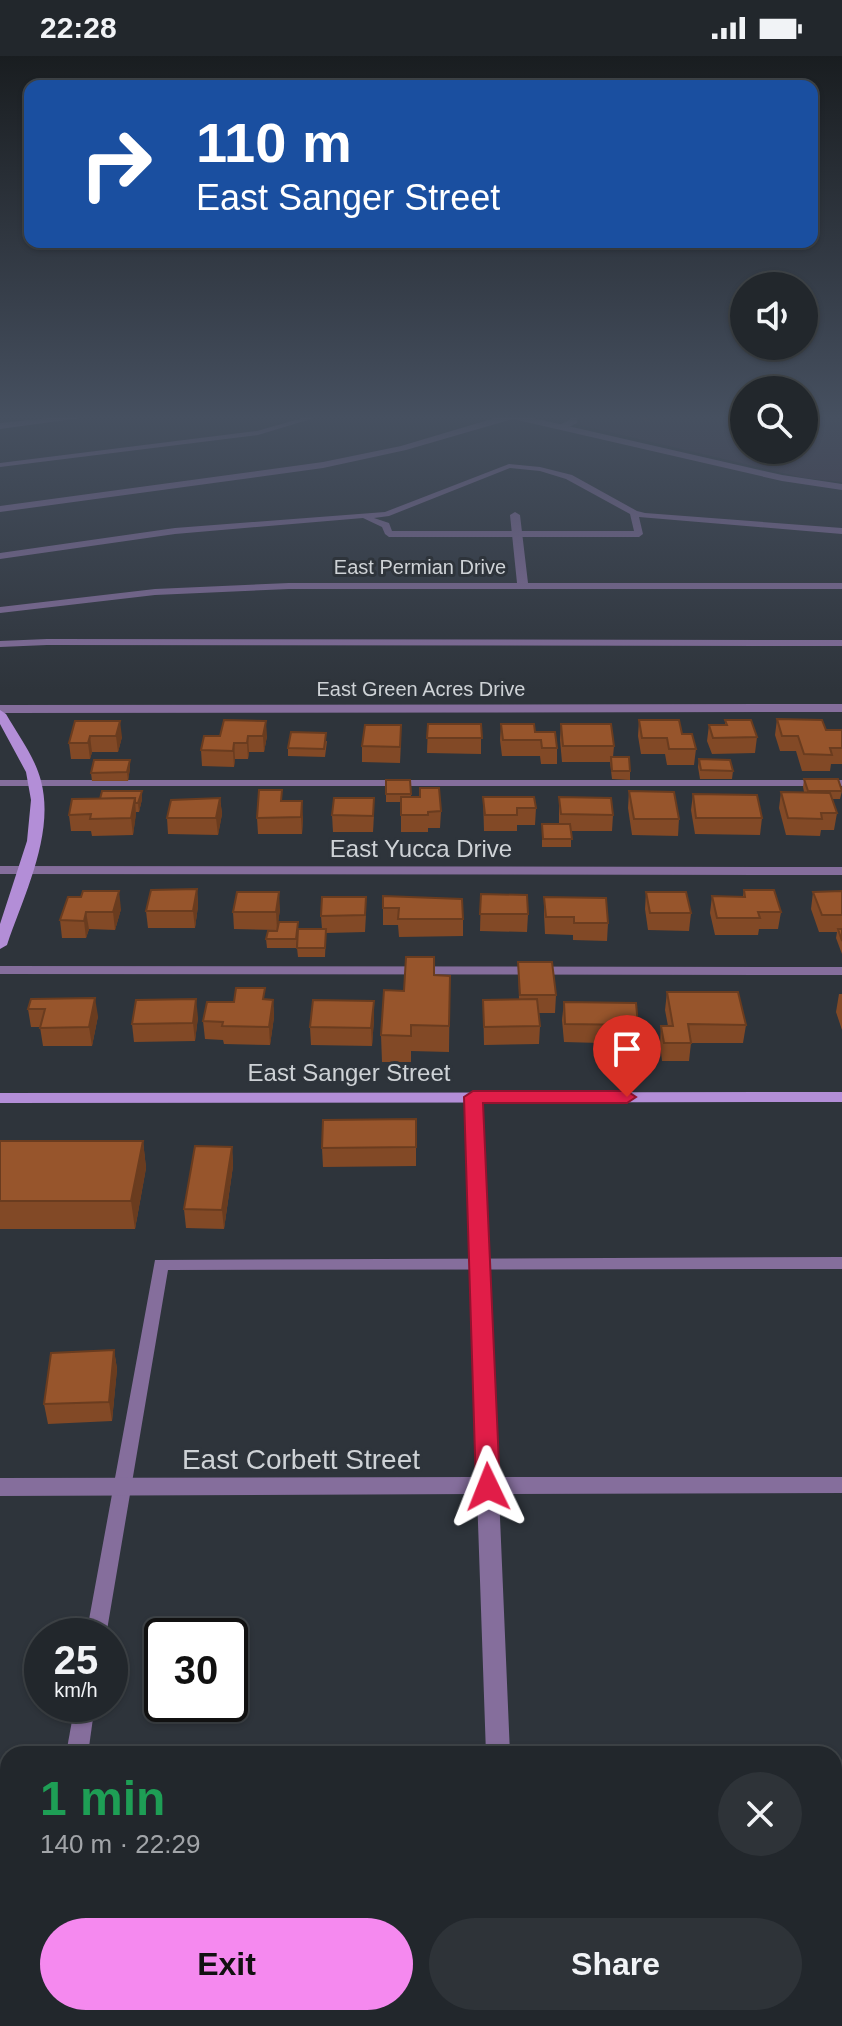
<!DOCTYPE html>
<html lang="en">
<head>
<meta charset="utf-8">
<style>
  :root { --surface:#22272c; --page:#2e3338; --text:#f1f3f6; --muted:#a2a5a9; --line:#3f4448; --accent:#f589ef }
  body { margin:0; font-family:Arial,sans-serif; background:var(--page); color:var(--text); height:100vh; display:flex; flex-direction:column; font-size:30px; white-space:nowrap }
  * { box-sizing:border-box; margin:0 }
  p { font-size:26px; color:var(--muted) }
  .icon { flex:none; width:44px; height:44px; fill:none; stroke:currentColor; stroke-width:2; stroke-linecap:round; stroke-linejoin:round }
  .map { position:relative; flex:1; overflow:hidden }
  .sheet { position:absolute; left:0px; top:1690px; width:842px; height:280px; display:flex; flex-direction:column; background:var(--surface); border-radius:24px 24px 0 0; box-shadow:0 2px 6px #0004,0 0 0 2px var(--line) }
  .sheet>* { flex:none }
  .guide { position:absolute; left:24px; top:24px; width:794px; height:168px; border-radius:16px; box-shadow:0 2px 6px #0004,0 0 0 2px var(--line); background:#1a4fa0; color:#fff; overflow:hidden }
  .buttons { position:absolute; left:730px; top:216px; display:grid; gap:16px }
  .buttons a { display:grid; place-items:center; width:88px; height:88px; border-radius:50%; background:var(--surface); box-shadow:0 2px 6px #0004,0 0 0 2px var(--line); font-size:40px }
  .speed { position:absolute; left:24px; top:1562px; display:flex; gap:16px; font-size:40px; font-weight:700; text-align:center }
  .speed>* { display:grid; place-content:center; width:104px; height:104px; border-radius:50%; background:var(--surface); box-shadow:0 2px 6px #0004,0 0 0 2px var(--line); line-height:1 }
  .speed small { font-size:20px; font-weight:400 }
  .speed .limit { border:4px solid #111; border-radius:12px; background:#fff; color:#111 }
  .pin { position:absolute; display:grid; place-items:center; width:68px; height:68px; color:#fff; margin:-82px -34px; border-radius:50% 50% 50% 0; rotate:-45deg; box-shadow:0 0 8px #0007 }
  .pin .icon { rotate:45deg }
  .me { position:absolute; width:88px; margin:-44px; rotate:358deg; stroke-linejoin:round; filter:drop-shadow(0 0 6px #0008) }
  .turn { display:flex; align-items:center; gap:28px; height:168px; padding:0 40px; font-size:36px }
  .turn .icon { width:104px; height:104px; stroke-width:2.5 }
  .turn b { display:block; font-size:56px; line-height:68px }
  .round { display:grid; place-items:center; flex:none; width:84px; height:84px; border-radius:42px; background:var(--page) }
  .overview { display:flex; align-items:center; justify-content:space-between; height:136px; padding:0 40px }
  h1 { font-size:48px; font-weight:700; line-height:60px; color:#1e9e55 }
  .button { display:flex; gap:16px; margin-top:auto; padding:16px 40px }
  .button a { flex:1; height:92px; border-radius:48px; background:var(--accent); color:#111; font-size:32px; font-weight:700; line-height:92px; text-align:center }
  .button a+a { background:var(--page); color:var(--text) }
  .status { display:flex; justify-content:space-between; align-items:center; height:56px; padding:0 40px; background:var(--surface); direction:ltr }
  .status svg { height:22px; fill:currentColor }
  .map>svg:first-child { display:block }
  .education { fill:#3e3748 }
  .lines { fill:none; stroke-linecap:round; stroke-linejoin:round }
  .lane { fill:#856e9c; fill-rule:evenodd }
  .street { fill:#856e9c; fill-rule:evenodd }
  .secondary { fill:#b38ed7; fill-rule:evenodd }
  .wall { fill:#824926 }
  .shaded-wall { fill:#6a3c1f }
  .building { fill:#97552c; stroke:#6a3c1f; stroke-width:2 }
  .route { fill:#e11d48; stroke:#92132f; stroke-width:2 }
  .labels { text-anchor:middle; stroke-width:6; stroke-linejoin:round; paint-order:stroke }
  .far-street-label { font-size:20px; fill:#ced2d6; stroke:#2e343b }
  .street-label { font-size:24px; fill:#ced2d6; stroke:#2e343b }
  .near-street-label { font-size:28px; fill:#ced2d6; stroke:#2e343b }
</style>
</head>
<body>
<div class="status"><b>22:28</b><svg viewBox="0 0 49 12"><path d="M0 12V9h3v3zM5 12V6h3v6zM10 12V3h3v9zM15 12V0h3v12zM26 1h20v11H26zM47 4h2v5h-2z"/></svg></div>
<div class="map">
<svg width="842" height="1970" viewBox="0 0 842 1970">
  <rect width="100%" height="100%" fill="#2e343b"/>
  <path class="education" d="M537 359H744V394H804V359H842V426L804 422Z"/>
  <g class="lines">
    <g class="lane">
      <path d="M313 359H324L258 379 0 411V407L257 375Z"/>
      <path d="M571 359H577V367L565 373H559V369L570 364Z"/>
      <path d="M509 408 540 411 572 419 637 455 645 457 842 472V478L639 461 643 478 639 481H389L385 478 382 471 363 462 175 478 0 503V497L175 472 385 456ZM510 412 540 415 566 423 630 458 634 475H392L389 467 374 462 389 460Z"/>
      <path d="M47 583 842 584V590L47 589 0 591V585Z"/>
      <rect x="0" y="724" width="842" height="6"/>
      <path d="M0 910 842 911V919L0 918Z"/>
      <path d="M842 1201V1213L168 1214 106 1580H86L155 1204Z"/>
      <path d="M75 1648H95L88 1698H66Z"/>
      <rect x="834" y="1708" width="8" height="20"/>
      <path d="M22 1962H46L45 1970H21Z"/>
    </g>
    <g class="street">
      <path d="M79 359H102L0 373V367Z"/>
      <path d="M505 359H520L782 419 842 428V434L782 425 513 363 406 394 323 412 0 456V450L323 406 401 390Z"/>
      <path d="M515 456 520 459 528 527H842V533H289L155 539 0 557V551L155 533 289 527H517L510 459Z"/>
      <path d="M842 648V656L0 657V649Z"/>
      <path d="M0 810 842 811V819L0 818Z"/>
      <path d="M473 1036 481 1041 498 1421H842V1437L499 1438 510 1698H486L477 1438 0 1440V1422L477 1421 465 1041Z"/>
      <rect x="490" y="1962" width="28" height="8"/>
    </g>
    <g class="secondary">
      <path d="M0 654 6 658C18 679 35 701 41 725 55 778 24 839 7 889L0 893V868L27 785 31 744 26 716 0 668Z"/>
      <path d="M842 1036V1046L0 1047V1037Z"/>
    </g>
  </g>
  <g class="wall">
    <path d="M618 359H666L647 365 631 360 626 362Z"/>
    <path d="M777 663 826 674H842V708H831L830 715H802L796 695H780L775 679Z"/>
    <path d="M639 664 682 678 696 693 694 709H667L665 698H641L638 680Z"/>
    <path d="M725 664 757 681 755 697 712 698 707 685 709 669H725Z"/>
    <path d="M75 665 122 681 118 696H92L90 703H71L69 687Z"/>
    <path d="M428 668H481V698L427 697Z"/>
    <path d="M501 668 535 676 557 692V708H541L540 700H502L500 684Z"/>
    <path d="M561 668 614 690 613 701 630 715V724L612 723 610 706H562L560 684Z"/>
    <path d="M204 680H267L264 696H249L248 703H235L234 711 202 710 201 694Z"/>
    <path d="M327 685 325 701 288 700V692Z"/>
    <path d="M401 685 400 707 362 706V690Z"/>
    <path d="M699 703 733 715 732 723H700L698 711Z"/>
    <path d="M130 712 128 725H92L91 717Z"/>
    <path d="M804 723 842 735 840 743H832L837 757 834 774H821L820 780 786 779 779 752 781 736H804L803 731Z"/>
    <path d="M386 724H410L411 741 441 755 440 772H428V776H401V746H386Z"/>
    <path d="M629 735 679 763 678 780 632 779 628 752Z"/>
    <path d="M693 738 762 762 760 779 695 778 691 754Z"/>
    <path d="M483 741 536 752 535 769H517V775H484Z"/>
    <path d="M559 741 613 759 612 775H571V791H542V768H559Z"/>
    <path d="M220 742 222 758 218 779 168 778 167 762Z"/>
    <path d="M142 743 139 756H136L133 779 92 780 91 775H71L69 759Z"/>
    <path d="M282 745 303 761 302 778H258L257 762Z"/>
    <path d="M332 759H374L373 776H333Z"/>
    <path d="M197 833 198 850 195 872H148L146 855Z"/>
    <path d="M744 834 781 856 778 873H759L758 879H715L710 857 712 840H743Z"/>
    <path d="M842 835V898L836 882 837 876H819L811 853 813 836Z"/>
    <path d="M646 836 691 857 689 875 648 874 645 853Z"/>
    <path d="M481 838 528 858 527 876 480 875Z"/>
    <path d="M383 840 463 863V880L399 881 398 869H383Z"/>
    <path d="M81 841 121 853 115 874 89 873 86 882H62L60 864Z"/>
    <path d="M544 841 608 867 607 885 573 884V879L545 878 544 858Z"/>
    <path d="M280 853 277 874 234 873 233 856Z"/>
    <path d="M366 858 365 876 326 877 325 901H298L297 892 322 873 321 860Z"/>
    <path d="M277 875H298L296 892H267L266 883Z"/>
    <path d="M518 906 556 939 555 957H539L540 970 539 988 484 989 483 944 519 943Z"/>
    <path d="M434 919 450 920 449 996 411 995V1006H382L381 979 404 935Z"/>
    <path d="M667 936 746 969 743 987H691L689 1005H662L660 988 661 970H668L665 954Z"/>
    <path d="M839 938H842V974L836 956Z"/>
    <path d="M31 943 98 960 92 990H43L40 971H31L28 953Z"/>
    <path d="M266 943 273 944 274 961 270 989 224 988 223 984 205 983 203 965 234 946Z"/>
    <path d="M564 946 638 969 637 988 564 986 562 964Z"/>
    <path d="M198 961 195 985 134 986 132 968Z"/>
    <path d="M374 963 372 990 311 989 310 971Z"/>
    <path d="M416 1063V1110L323 1111 322 1092Z"/>
    <path d="M0 1085H143L146 1112 135 1173H0Z"/>
    <path d="M232 1091 233 1110 224 1173 186 1172 184 1153Z"/>
    <path d="M114 1294 117 1313 112 1365 48 1368 44 1348Z"/>
  </g>
  <g class="shaded-wall">
    <path d="M648 359H666L647 365Z"/>
    <path d="M120 665 122 681 118 696 116 680Z"/>
    <path d="M266 665 267 680 264 696 263 680Z"/>
    <path d="M90 680 92 696 90 703 88 687Z"/>
    <path d="M248 680 249 696 248 703 247 687Z"/>
    <path d="M234 687 235 703 234 711 233 695Z"/>
    <path d="M130 704V712L128 725 127 716Z"/>
    <path d="M142 735V743L139 756 138 747Z"/>
    <path d="M135 742 136 759 133 779 131 762Z"/>
    <path d="M220 742 222 758 218 779 216 762Z"/>
    <path d="M302 745 303 761 302 778 301 761Z"/>
    <path d="M197 833 198 850 195 872 193 855Z"/>
    <path d="M119 835 121 853 115 874 113 856Z"/>
    <path d="M279 836 280 853 277 874 276 856Z"/>
    <path d="M86 856 89 873 86 882 84 865Z"/>
    <path d="M95 942 98 960 92 990 89 971Z"/>
    <path d="M196 943 198 961 195 985 193 967Z"/>
    <path d="M273 944 274 961 270 989 269 971Z"/>
    <path d="M374 945V963L372 990 371 972Z"/>
    <path d="M143 1085 146 1112 135 1173 131 1145Z"/>
    <path d="M232 1091 233 1110 224 1173 222 1154Z"/>
    <path d="M114 1294 117 1313 112 1365 109 1346Z"/>
  </g>
  <g class="building">
    <path d="M777 663 822 664 826 674H842V692H830L832 699 804 698 798 680H782Z"/>
    <path d="M224 664 266 665 263 680H248L247 687H234L233 695 201 694 204 680H220Z"/>
    <path d="M639 664H679L682 678H692L696 693H669L667 682H642Z"/>
    <path d="M725 664H751L757 681 713 682 709 669H727Z"/>
    <path d="M75 665H120L116 680H90L88 687H69Z"/>
    <path d="M428 668H481L482 682H427Z"/>
    <path d="M501 668H534L535 676H555L557 692H542L541 684H503Z"/>
    <path d="M561 668H611L614 690H563Z"/>
    <path d="M365 669H401L400 691 362 690Z"/>
    <path d="M291 676 326 677 324 693 288 692Z"/>
    <path d="M611 701H629L630 715H612Z"/>
    <path d="M699 703 730 704 733 715 701 714Z"/>
    <path d="M94 704H130L127 716 91 717Z"/>
    <path d="M804 723H838L842 735H808Z"/>
    <path d="M386 724H410L411 738H386Z"/>
    <path d="M420 732H439L441 755 428 756V759H401V741H420Z"/>
    <path d="M259 734H282L281 745H302L301 761 257 762Z"/>
    <path d="M102 735H142L138 747H135V742L100 743Z"/>
    <path d="M629 735 674 736 679 763H634Z"/>
    <path d="M781 736 830 737 837 757H821L822 763 788 762Z"/>
    <path d="M693 738 757 739 762 762H696Z"/>
    <path d="M483 741H534L536 752H517V759H485Z"/>
    <path d="M559 741 611 742 613 759 561 758Z"/>
    <path d="M135 742 131 762 90 763 91 758 69 759 72 743Z"/>
    <path d="M220 742 216 762H167L171 744Z"/>
    <path d="M334 742H374L373 760 332 759Z"/>
    <path d="M542 768H570L572 783H543Z"/>
    <path d="M197 833 193 855H146L151 834Z"/>
    <path d="M744 834H774L781 856H758L760 862H717L712 840 745 841Z"/>
    <path d="M83 835H119L113 856H86L84 865 60 864 68 841H81Z"/>
    <path d="M842 835V859H822L813 836Z"/>
    <path d="M237 836H279L276 856H233Z"/>
    <path d="M646 836H686L691 857H650Z"/>
    <path d="M481 838 527 839 528 858H480Z"/>
    <path d="M383 840 462 843 463 863H398L399 852H383Z"/>
    <path d="M322 841H366L365 859 321 860Z"/>
    <path d="M544 841 606 842 608 867H574V861H546Z"/>
    <path d="M279 866H298L296 883H266L268 875H277Z"/>
    <path d="M298 873H326L325 892H297Z"/>
    <path d="M838 873H842V885Z"/>
    <path d="M406 901H434V919L450 920 449 970 411 969V980L381 979 384 934 404 935Z"/>
    <path d="M518 906H552L556 939H520Z"/>
    <path d="M236 932H265L263 943 273 944 269 971 222 970 223 966 203 965 207 946H234Z"/>
    <path d="M667 936H738L746 969 688 968 691 987H664L661 970H673Z"/>
    <path d="M95 942 89 971 40 972 45 953H28L31 943Z"/>
    <path d="M196 943 193 967 132 968 136 944Z"/>
    <path d="M537 943 540 970 484 971 483 944Z"/>
    <path d="M313 944 374 945 371 972 310 971Z"/>
    <path d="M564 946 636 947 638 969 565 968Z"/>
    <path d="M416 1063V1091L322 1092 323 1064Z"/>
    <path d="M0 1085H143L131 1145H0Z"/>
    <path d="M195 1090 232 1091 222 1154 184 1153Z"/>
    <path d="M114 1294 109 1346 44 1348 51 1297Z"/>
  </g>
  <linearGradient id="sky" x2="0" y2="1"><stop stop-color="#191d20"/><stop offset="0.57" stop-color="#465060"/><stop offset="1" stop-color="#465060" stop-opacity="0"/></linearGradient>
  <rect width="842" height="634" fill="url(#sky)"/>
  <path class="route" d="M473 1035H627L636 1041 627 1047H483L500 1431 496 1438 488 1440 479 1438 476 1431 464 1041Z"/>
  <g class="labels">
    <g class="far-street-label">
      <text x="420" y="518">East Permian Drive</text>
      <text x="421" y="640">East Green Acres Drive</text>
    </g>
    <g class="street-label">
      <text x="421" y="801">East Yucca Drive</text>
      <text x="349" y="1025">East Sanger Street</text>
    </g>
    <g class="near-street-label">
      <text x="301" y="1413">East Corbett Street</text>
    </g>
  </g>
</svg>
<div class="buttons">
<a><svg class="icon" aria-label="sound" viewBox="0 0 24 24"><path d="M4 9h4l5-4v14l-5-4H4zM17 9q2 3 0 6"/></svg></a>
<a><svg class="icon" aria-label="search" viewBox="0 0 24 24"><circle cx="10" cy="10" r="6"/><path d="M15 15l6 6"/></svg></a>
</div>
<div class="speed"><div>25<small>km/h</small></div><div class="limit">30</div></div>
<div class="pin" style="left:627px;top:1041px;background:#d93025"><svg class="icon" aria-label="arrive" viewBox="0 0 24 24"><path d="M6 21V4h12l-3 4 3 4H6"/></svg></div>
<svg class="me" style="left:488px;top:1431px" viewBox="-20 -20 40 40"><path d="M0-17L14 15 0 8-14 15z" fill="#e11d48" stroke="#fff" stroke-width="4"/></svg>
<div class="guide">
<div class="turn"><svg class="icon" aria-label="right" viewBox="0 0 24 24"><path d="M7 20v-9h11M14 6l5 5-5 5"/></svg><div><b>110 m</b>East Sanger Street</div></div>
</div>
<section class="sheet">
<div class="overview"><div><h1>1 min</h1><p>140 m · 22:29</p></div><a class="round"><svg class="icon" aria-label="close" viewBox="0 0 24 24"><path d="M6 6l12 12M18 6L6 18"/></svg></a></div>
<div class="button"><a>Exit</a><a>Share</a></div>
</section>
</div>
</body>
</html>
